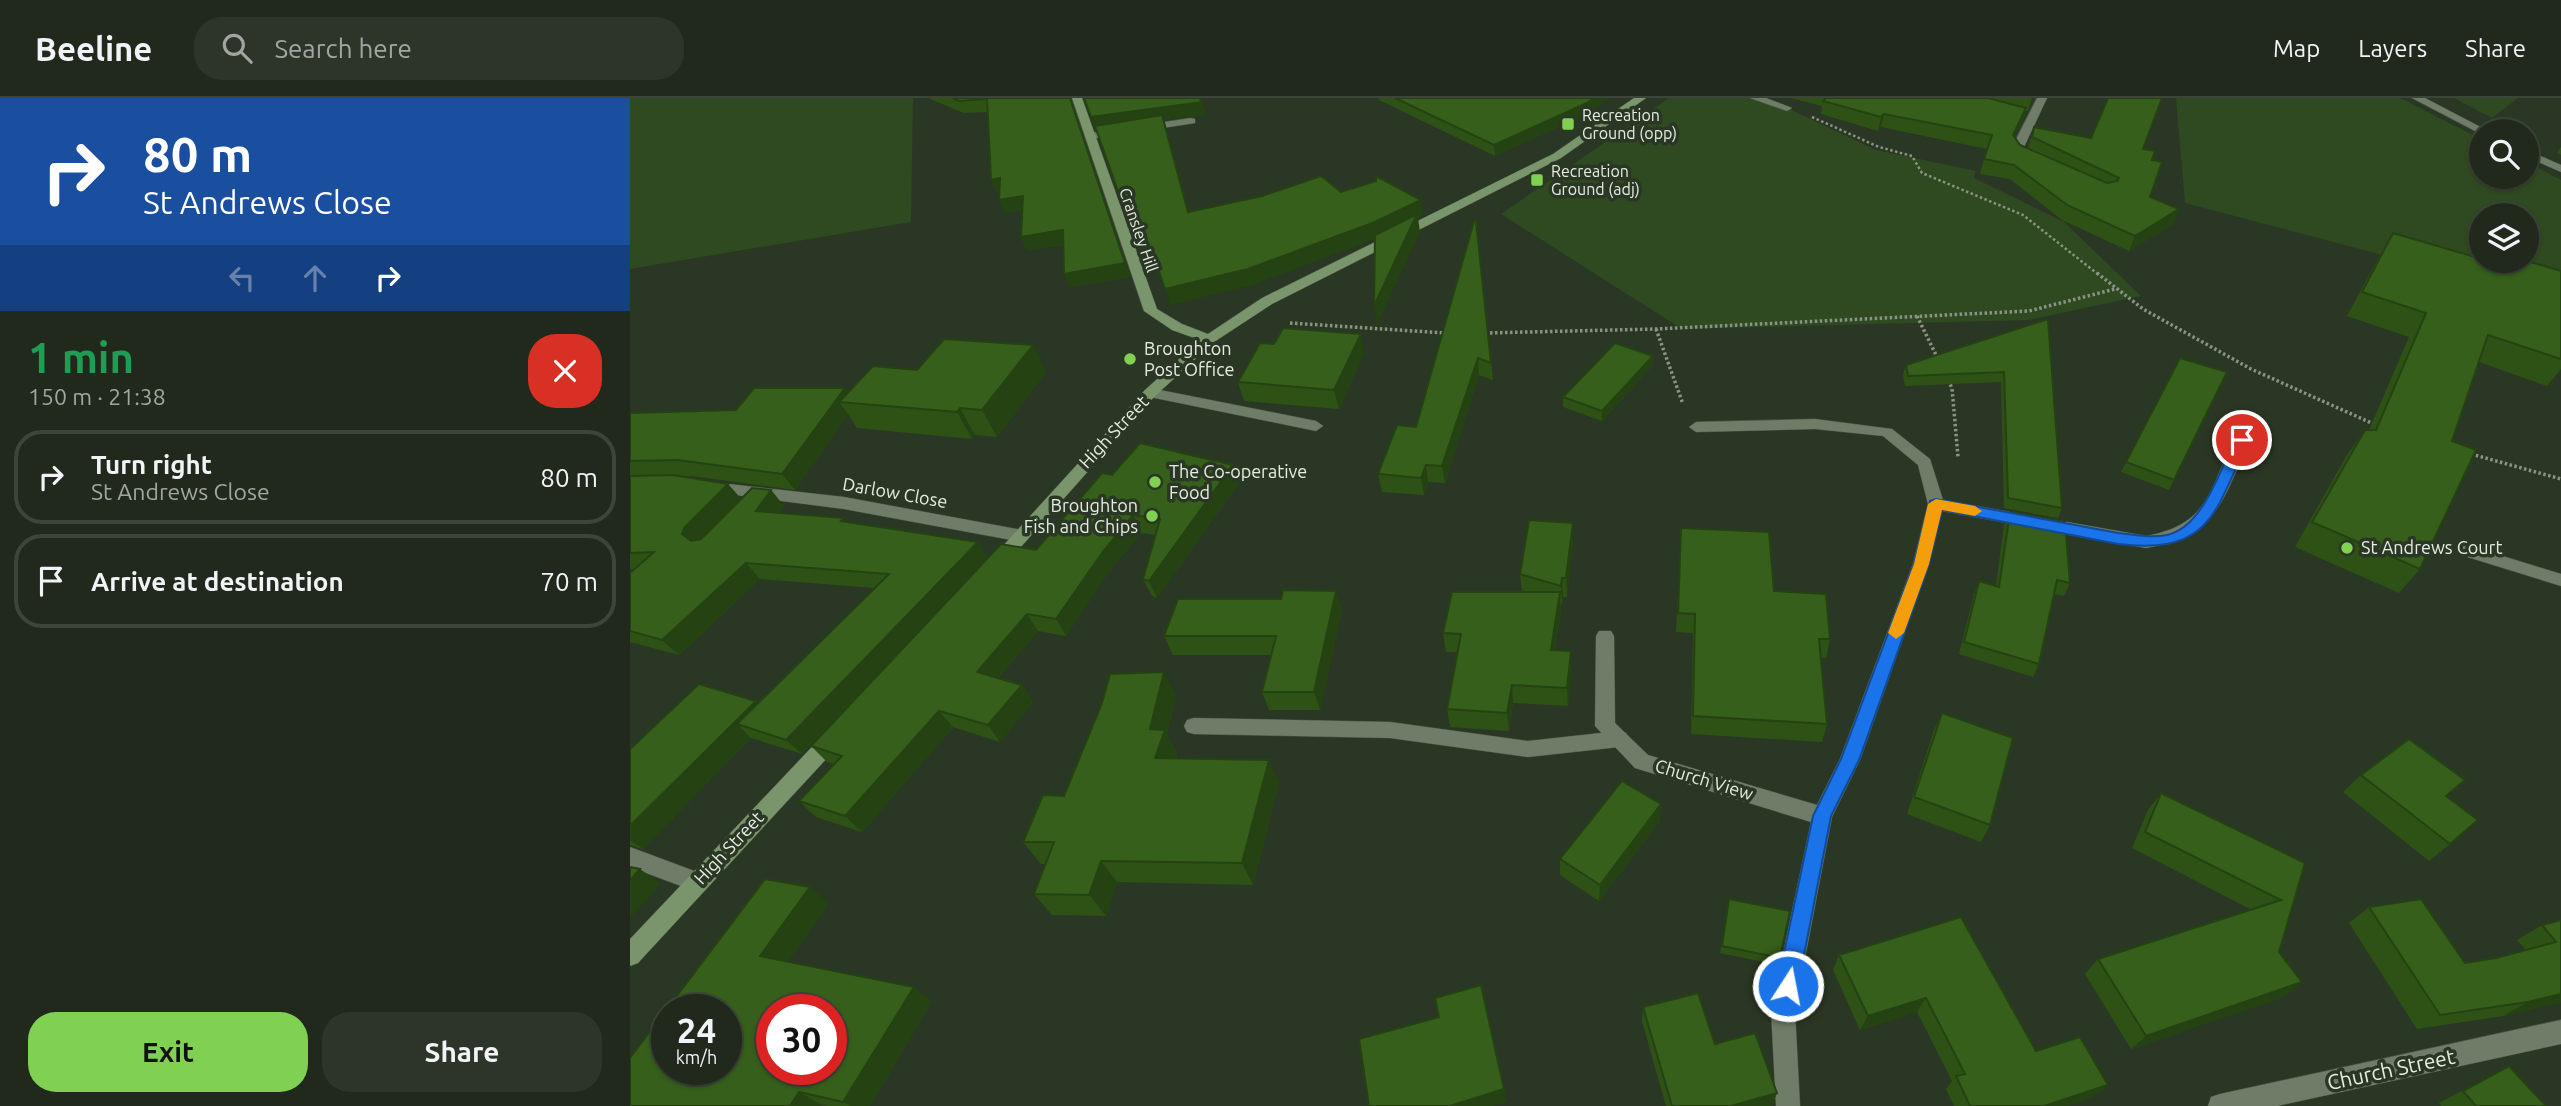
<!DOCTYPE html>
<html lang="en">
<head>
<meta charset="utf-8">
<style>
  :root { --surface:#20291c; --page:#2d3529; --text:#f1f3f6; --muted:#a2a6a3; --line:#3d453b; --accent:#80d051 }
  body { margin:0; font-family:Ubuntu,sans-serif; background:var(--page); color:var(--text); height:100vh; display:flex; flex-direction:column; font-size:26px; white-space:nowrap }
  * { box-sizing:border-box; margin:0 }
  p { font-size:23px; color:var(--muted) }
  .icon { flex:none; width:38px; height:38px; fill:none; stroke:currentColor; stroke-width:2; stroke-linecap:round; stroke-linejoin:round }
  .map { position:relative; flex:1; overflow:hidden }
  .drawer { display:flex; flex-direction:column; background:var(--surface); width:630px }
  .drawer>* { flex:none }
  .banner { background:#1a4fa0; color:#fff; overflow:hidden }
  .tools { position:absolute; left:1839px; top:21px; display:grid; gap:14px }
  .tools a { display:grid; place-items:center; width:70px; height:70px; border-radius:50%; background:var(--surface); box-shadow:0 2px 5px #0004,0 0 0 2px var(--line); font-size:35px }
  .speed { position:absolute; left:21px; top:896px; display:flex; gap:14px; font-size:35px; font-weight:700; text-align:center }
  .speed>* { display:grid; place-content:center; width:91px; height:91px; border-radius:50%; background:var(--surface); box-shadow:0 2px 5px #0004,0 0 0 2px var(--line); line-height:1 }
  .speed small { font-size:18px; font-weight:400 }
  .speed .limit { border:10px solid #d22; background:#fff; color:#111 }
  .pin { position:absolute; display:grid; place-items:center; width:60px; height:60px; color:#fff; margin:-30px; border:4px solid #fff; border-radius:50%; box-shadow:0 2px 7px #0007 }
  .me { position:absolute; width:77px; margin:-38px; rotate:11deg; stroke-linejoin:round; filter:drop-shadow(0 0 5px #0008) }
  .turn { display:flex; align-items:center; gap:24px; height:147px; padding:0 28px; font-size:32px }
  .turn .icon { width:91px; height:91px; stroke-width:2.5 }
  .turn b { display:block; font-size:49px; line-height:60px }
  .lanes { display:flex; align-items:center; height:66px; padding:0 28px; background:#0003; justify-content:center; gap:35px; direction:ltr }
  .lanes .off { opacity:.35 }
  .round { display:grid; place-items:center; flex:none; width:74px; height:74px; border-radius:28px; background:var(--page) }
  .overview { display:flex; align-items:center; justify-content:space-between; height:119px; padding:0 28px }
  h1 { font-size:42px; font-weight:700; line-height:52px; color:#1e9e55 }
  .primary-button { display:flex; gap:14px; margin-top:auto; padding:14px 28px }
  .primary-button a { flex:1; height:80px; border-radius:28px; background:var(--accent); color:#111; font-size:28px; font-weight:700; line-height:80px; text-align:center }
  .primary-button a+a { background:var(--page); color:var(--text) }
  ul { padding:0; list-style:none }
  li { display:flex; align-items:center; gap:21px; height:94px; margin:0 14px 10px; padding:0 14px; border:4px solid var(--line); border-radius:28px }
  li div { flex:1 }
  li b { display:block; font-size:26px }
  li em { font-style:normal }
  header { display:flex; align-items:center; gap:42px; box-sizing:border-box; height:98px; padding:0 35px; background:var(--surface); border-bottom:2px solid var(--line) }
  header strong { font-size:33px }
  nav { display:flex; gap:38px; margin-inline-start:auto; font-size:24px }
  .search { width:490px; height:63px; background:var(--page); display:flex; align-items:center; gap:18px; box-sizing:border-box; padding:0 24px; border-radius:28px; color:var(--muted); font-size:26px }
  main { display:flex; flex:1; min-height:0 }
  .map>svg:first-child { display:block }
  .green { fill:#2f4920; fill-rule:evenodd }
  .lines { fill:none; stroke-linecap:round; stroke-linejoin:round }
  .lane-casing { stroke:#4a5544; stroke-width:1 }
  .street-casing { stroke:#4a5544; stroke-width:1 }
  .secondary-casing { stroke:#4a5544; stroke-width:1 }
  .path-far1 { stroke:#8a9486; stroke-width:2.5; stroke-dasharray:2.5 2.5; stroke-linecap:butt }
  .path { stroke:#8a9486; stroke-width:3.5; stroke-dasharray:2.5 2.5; stroke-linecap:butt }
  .lane { fill:#6f7d68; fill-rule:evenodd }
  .street { fill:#6f7d68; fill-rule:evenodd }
  .secondary { fill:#7a946c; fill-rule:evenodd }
  .wall { fill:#2e5216 }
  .shaded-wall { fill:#254212 }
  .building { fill:#355f1a; stroke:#254212; stroke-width:2; fill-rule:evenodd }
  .route { fill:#1a73e8; stroke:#114b97; stroke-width:2 }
  .slow { fill:#f59e0b }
  .poi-dot { fill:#80d051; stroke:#2b3725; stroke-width:2.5 }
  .labels { text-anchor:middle; stroke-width:7; stroke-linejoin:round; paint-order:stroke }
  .far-poi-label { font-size:16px; fill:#e5ede2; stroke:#2b3725; text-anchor:start }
  .far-street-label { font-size:16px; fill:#e5ede2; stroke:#2b3725 }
  .poi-label { font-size:18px; fill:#e5ede2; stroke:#2b3725; text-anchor:start }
  .street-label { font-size:18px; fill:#e5ede2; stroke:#2b3725 }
  .near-street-label { font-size:21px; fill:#e5ede2; stroke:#2b3725 }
</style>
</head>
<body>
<header>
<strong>Beeline</strong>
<div class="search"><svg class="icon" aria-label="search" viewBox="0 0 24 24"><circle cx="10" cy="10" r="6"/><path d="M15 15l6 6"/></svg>Search here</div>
<nav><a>Map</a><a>Layers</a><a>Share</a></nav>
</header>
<main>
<section class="drawer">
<div class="banner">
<div class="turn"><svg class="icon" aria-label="right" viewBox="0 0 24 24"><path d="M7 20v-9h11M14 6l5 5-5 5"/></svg><div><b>80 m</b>St Andrews Close</div></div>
<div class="lanes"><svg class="icon off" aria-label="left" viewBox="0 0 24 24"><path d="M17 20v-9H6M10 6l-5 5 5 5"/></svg><svg class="icon off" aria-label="ahead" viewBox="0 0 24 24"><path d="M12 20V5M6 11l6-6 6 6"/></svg><svg class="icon" aria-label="right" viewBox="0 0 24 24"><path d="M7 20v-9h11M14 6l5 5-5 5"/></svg></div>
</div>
<div class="overview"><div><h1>1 min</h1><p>150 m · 21:38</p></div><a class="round" style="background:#d93025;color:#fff"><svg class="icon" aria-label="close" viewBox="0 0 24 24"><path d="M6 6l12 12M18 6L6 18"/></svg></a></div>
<ul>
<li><svg class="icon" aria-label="right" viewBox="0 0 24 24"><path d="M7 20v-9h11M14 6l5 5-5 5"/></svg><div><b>Turn right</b><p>St Andrews Close</p></div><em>80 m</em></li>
<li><svg class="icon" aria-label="arrive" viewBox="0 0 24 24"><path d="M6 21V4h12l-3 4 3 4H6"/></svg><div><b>Arrive at destination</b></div><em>70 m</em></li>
</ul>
<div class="primary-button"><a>Exit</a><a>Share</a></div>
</section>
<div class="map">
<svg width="1931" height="1008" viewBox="0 0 1931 1008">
  <rect width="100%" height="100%" fill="#2b3725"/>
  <g class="green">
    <path d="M0 0H283L281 124 0 171Z"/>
    <path d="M1039 0H1125L1157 10 1246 52 1346 73 1344 80 1434 124 1511 198 1399 222 1052 231 871 116Z"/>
    <path d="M1546 0H1770L1851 41 1852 79H1897V64L1931 82V204L1555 105ZM1852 117H1897V163H1852Z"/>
    <path d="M1824 0H1888L1862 20Z"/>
  </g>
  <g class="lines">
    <g class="lane-casing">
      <g id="lane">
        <path d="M561 20 565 21V25L461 41 456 38 461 35Z"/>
        <path d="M564 620 760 624 898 643 989 633 996 635 999 641 996 647 989 649 898 659 760 640 564 636 557 634 554 628 557 622Z"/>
        <path d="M0 749 75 777 78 784 75 791 67 794 0 769Z"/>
      </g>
    </g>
    <g class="street-casing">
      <g id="street">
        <path d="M1120 0H1136L1162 10 1157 13Z"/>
        <path d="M1407 0H1417L1393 51 1383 53 1381 51Z"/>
        <path d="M1782 0H1795L1858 33 1849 35Z"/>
        <path d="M1897 52 1931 67V74L1897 59Z"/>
        <path d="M520 290 686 323 693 328 686 333 515 298 513 295 515 292Z"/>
        <path d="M1185 321 1262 331 1300 361 1313 402 1516 438C1583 426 1578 388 1607 338L1612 337 1620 342C1592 402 1589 437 1516 450L1312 413 1299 466 1230 662 1202 719 1165 912 1170 1008H1146L1141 912 1181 724 1005 670 965 628 966 538 969 533H981L984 538 985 625 1018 657 1187 707 1210 661 1283 466 1298 406 1288 367 1253 338 1185 331 1066 334 1059 329 1066 324Z"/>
        <path d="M81 384 214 399 392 432 400 438 392 444 214 411 75 393 73 389Z"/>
        <path d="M1837 447 1931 476V488L1831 457 1829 453 1831 449Z"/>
        <path d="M1931 922V946L1647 1008H1578L1581 999 1590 996Z"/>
      </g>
    </g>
    <g class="secondary-casing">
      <g id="secondary">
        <path d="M442 0H452L527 211 552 226 578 236 632 200 923 56 1004 0H1016L931 60 642 206 584 244 525 298 373 469H361L359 465 361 461 515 292 570 242 542 232 514 213Z"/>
        <path d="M204 631 211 633 214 639 211 645 8 865 0 868V841L197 633Z"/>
      </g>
    </g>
    <path class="path-far1" d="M1182 19 1249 49 1282 58 1292 75 1393 117 1469 177"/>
    <g class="path">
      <path d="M1467 175 1513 211 1621 271 1746 327"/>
      <path d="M1287 218 1308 261"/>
      <path d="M660 225 815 235"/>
      <path d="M1026 231 1053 306"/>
      <path d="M855 235 1026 231 1399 213 1485 191"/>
      <path d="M1318 282 1322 290 1328 359"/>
      <path d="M1841 356 1931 381"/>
    </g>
    <use href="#lane" class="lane"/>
    <use href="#street" class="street"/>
    <use href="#secondary" class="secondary"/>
  </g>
  <g class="wall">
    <path d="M298 0H440L500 179 440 189 433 147 397 152 391 139 392 112 375 115 369 95H367L361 82 357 14 334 15Z"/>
    <path d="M749 0H979L957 16 865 58 749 2Z"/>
    <path d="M1161 0H1402L1398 13H1396L1392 24 1384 39 1390 47 1398 50 1404 29 1513 51 1522 62 1520 99 1549 111 1543 126 1499 153 1432 122 1380 81 1350 76 1357 51 1251 29 1248 33 1191 16 1192 8Z"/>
    <path d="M1931 49V57L1927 55Z"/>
    <path d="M846 123 863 282 849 277 815 385 798 384 794 397 752 394 748 376 786 329Z"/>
    <path d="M1763 135 1852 163 1931 173V271L1917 288 1849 264 1822 343 1790 471 1769 495 1665 449 1717 357 1735 332H1739L1779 239 1717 218 1749 159Z"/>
    <path d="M1418 221 1432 410 1428 420 1374 410 1371 284 1275 288 1273 277 1276 267Z"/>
    <path d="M644 246 734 255 709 311 614 303 608 284Z"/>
    <path d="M1023 258 1022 268 972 323 933 309V299Z"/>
    <path d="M1550 260 1544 382 1539 392 1491 374Z"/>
    <path d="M416 274 367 339 345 337 342 341 227 330 218 316 165 392 61 378 52 379 98 386 111 401 141 392 154 408 149 415 217 424 358 460 172 656 121 640 13 751 0 747V651L128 605 245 490 130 481 49 557 0 544V475L5 471H0V315L106 312 215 290 218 294Z"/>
    <path d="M482 377 609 385 527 500 522 498 513 481 526 437 511 435 480 472 436 538 408 533 368 580 392 587 403 604 370 644 323 629 232 734 186 719 169 703 204 666 197 664 181 648 406 452Z"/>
    <path d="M1380 414 1440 485 1434 498 1424 496 1409 566 1403 579 1329 556 1344 496 1349 483 1366 488 1374 427Z"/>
    <path d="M943 425V444L937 499H933L932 506H931V513L925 552 942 571 938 608 883 605 879 633 820 629 817 611 828 554H816L813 535 892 494 890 476Z"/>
    <path d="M1051 430 1144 493 1200 541 1196 560H1191L1197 626 1192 644 1061 636 1063 535 1046 534Z"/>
    <path d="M712 511 690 612H639L632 594 642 557H543L534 538Z"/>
    <path d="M546 598 537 636 547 655 546 661 649 685 623 787 487 784 476 818 422 817 404 796 416 766H411L393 744Z"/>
    <path d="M1312 615 1360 727 1351 744 1277 716 1304 632Z"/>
    <path d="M1731 677 1816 698 1820 746 1799 763 1713 694Z"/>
    <path d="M1531 695 1675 765 1649 854 1672 884 1653 899 1501 951 1455 876 1468 861 1622 812 1502 750 1518 712Z"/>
    <path d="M1030 723 969 803 930 777V761Z"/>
    <path d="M1099 801 1150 860 1148 867 1090 855Z"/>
    <path d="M199 805 158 863 302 903 240 1008H198L192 1007 191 1008H0Z"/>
    <path d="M1739 809 1835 865 1866 860 1896 852 1887 842 1912 827 1931 822V904L1873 918 1787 931 1719 825Z"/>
    <path d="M1209 857 1406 953 1478 987 1463 999 1437 1008H1324L1316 991 1322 983 1287 914 1230 932 1203 872Z"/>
    <path d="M1013 909 1085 946 1147 995 1142 1007 1138 1008H1036L1012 923Z"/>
    <path d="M1879 968 1916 1008H1811L1809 1005Z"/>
  </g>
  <g class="shaded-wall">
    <path d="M440 0 500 179 440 189 434 176Z"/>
    <path d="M964 0H979L957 16 865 58 864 47Z"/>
    <path d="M572 4 576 17 534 22 563 129 466 32 461 19Z"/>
    <path d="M1396 10 1392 24 1378 51 1383 37Z"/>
    <path d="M1254 16 1251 29 1248 33 1251 19Z"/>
    <path d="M370 80 376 93 367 95 361 82Z"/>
    <path d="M393 98 399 111 375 115 369 102Z"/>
    <path d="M791 102 793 117 788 120 790 134 747 227 744 208 748 140 623 187 540 207 535 191Z"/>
    <path d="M1549 111 1543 126 1499 153 1505 138Z"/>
    <path d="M433 132 438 146 397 152 391 139Z"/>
    <path d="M524 159 529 174 517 176 512 161Z"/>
    <path d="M731 236 734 255 709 311 704 292Z"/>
    <path d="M403 247 416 274 367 339 352 312Z"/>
    <path d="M1023 258 1022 268 972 323V313Z"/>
    <path d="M848 260 849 277 815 385 812 368Z"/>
    <path d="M215 290 225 305 209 304 218 316 165 392 152 376Z"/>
    <path d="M330 310 345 337 342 341 327 314Z"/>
    <path d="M603 367 609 385 527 500 519 483Z"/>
    <path d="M796 367 798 384 794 397 791 380Z"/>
    <path d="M98 386 112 402 66 452 52 436 54 430Z"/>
    <path d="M141 392 154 408 139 429 126 413Z"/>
    <path d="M503 417 511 435 480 472 436 538 426 521 472 455Z"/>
    <path d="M943 425V444L937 499 936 480Z"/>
    <path d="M348 444 358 460 172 656 156 642Z"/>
    <path d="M116 465 130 481 49 557 32 542Z"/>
    <path d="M932 480 933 499 932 506 931 488Z"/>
    <path d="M706 493 712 511 690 612 684 594Z"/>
    <path d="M930 494 931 513 922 570 921 552Z"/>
    <path d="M397 516 408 533 359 590 347 574Z"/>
    <path d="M941 553 942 571 938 608 937 590Z"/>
    <path d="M534 574 546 598 537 636 547 655 538 683 525 660 520 631Z"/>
    <path d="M392 587 403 604 370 644 358 627Z"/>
    <path d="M882 587 883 605 879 633 877 615Z"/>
    <path d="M126 603 142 619 107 626 121 640 13 751 0 742V728Z"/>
    <path d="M309 613 323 629 232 734 215 718Z"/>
    <path d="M639 662 649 685 623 787 612 765Z"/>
    <path d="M1031 706 1030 723 969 803 970 787Z"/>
    <path d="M471 763 487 784 476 818 459 797Z"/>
    <path d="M10 771 31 786 0 820V782Z"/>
    <path d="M180 789 199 805 152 872 130 858Z"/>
    <path d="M1672 884 1653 899 1501 951 1516 938Z"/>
    <path d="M284 889 302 903 240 1008H221L213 1004Z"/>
    <path d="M1931 896V904L1873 918 1898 904Z"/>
    <path d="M1296 900 1287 914 1230 932 1238 918Z"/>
    <path d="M1478 987 1463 999 1437 1008H1414Z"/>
    <path d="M874 991 877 1004 863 1008H820Z"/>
    <path d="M169 994 192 1007 191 1008H160Z"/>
    <path d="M1147 995 1142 1007 1138 1008H1101Z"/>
  </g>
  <g class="building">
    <path d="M323 0H440L495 165 434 176 433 132 391 139 393 98 369 102 370 80 361 82 357 1 329 3Z"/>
    <path d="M454 0H569L572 4 461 19Z"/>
    <path d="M765 0H964L957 5 864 47Z"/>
    <path d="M1196 0H1358L1396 10 1383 37 1390 47 1477 85 1487 83 1489 80 1402 39 1404 29 1461 40 1478 0H1532L1513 51 1525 53 1522 62 1532 64 1520 99 1549 111 1505 138 1437 107 1384 67 1354 61 1362 37 1254 16 1251 19 1193 3Z"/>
    <path d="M532 17 558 114 632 98 691 78 711 94 746 83V78L791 102 745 124 618 171 535 191 524 159 512 161 465 28Z"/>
    <path d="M787 116 744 208 745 137Z"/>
    <path d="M844 123H846L861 265 848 260 812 368 796 367 791 380 748 376 767 327 786 329Z"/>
    <path d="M1763 135 1852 161V163H1897L1931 173V261L1858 237 1822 343 1846 352 1790 471 1682 424 1735 332H1746L1796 215 1732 194Z"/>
    <path d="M1418 221 1432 410 1378 400 1374 274 1278 278 1276 267Z"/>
    <path d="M653 230 731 236 704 292 608 284 630 245 644 246Z"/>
    <path d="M314 241 403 247 352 312 330 310 327 314 209 304 243 268 287 272Z"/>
    <path d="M985 245 1023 258 972 313 933 299Z"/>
    <path d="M1550 260 1597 274 1544 382 1496 364Z"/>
    <path d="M124 290H215L152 376 47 362 0 363V315L106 312Z"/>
    <path d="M510 345 603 367 519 483 513 481 530 421 503 417 472 455 426 521 397 516 347 574 392 587 358 627 309 613 215 718 169 703 212 658 181 648 371 446 406 452 472 375 482 377Z"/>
    <path d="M43 377 98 386 54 430 52 436 61 443 71 441 122 390 141 392 126 413 214 420 211 423 348 444 156 642 107 626 259 476 116 465 32 542 0 533V475L24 454 0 455V378Z"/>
    <path d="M1380 414 1435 424 1440 485 1427 482 1409 566 1334 544 1349 483 1369 489Z"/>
    <path d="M899 422 943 425 936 480H932L931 488 890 476Z"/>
    <path d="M1051 430 1139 434 1144 493 1196 496 1200 541H1189L1197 626 1063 618 1065 516 1048 515Z"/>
    <path d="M653 492 706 493 684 594H632L646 538H534L548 501H651Z"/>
    <path d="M822 494H930L921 552 941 553 937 590 882 587 877 615 817 611 831 536 813 535Z"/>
    <path d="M534 574 520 631 535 632 525 660 639 662 612 765 471 763 459 797 404 796 424 744H393L413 697 434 698 472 605 480 576Z"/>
    <path d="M69 586 126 603 0 728V651Z"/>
    <path d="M1312 615 1383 640 1360 727 1284 699Z"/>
    <path d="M1779 641 1835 682 1816 698 1848 722 1820 746 1731 677Z"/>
    <path d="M992 683 1031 706 970 787 930 761Z"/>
    <path d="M1531 695 1675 765 1649 854 1672 884 1516 938 1468 861 1651 802 1515 734Z"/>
    <path d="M0 769 10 771 0 782Z"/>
    <path d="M135 781 180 789 130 858 284 889 213 1004 169 994 160 1008H0V960ZM37 912H96V971H37ZM142 912H201V971H142Z"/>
    <path d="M1099 801 1160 813 1150 860 1092 848Z"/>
    <path d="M1791 801 1835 865 1866 860 1926 844 1912 827 1931 822V896L1898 904 1810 917 1739 809Z"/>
    <path d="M1331 819 1406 953 1450 939 1478 987 1414 1008H1340L1326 978 1335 976 1296 900 1238 918 1209 857Z"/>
    <path d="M851 887 874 991 820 1008H739L729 941 809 919 805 900Z"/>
    <path d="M1068 895 1085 946 1125 935 1147 995 1101 1008H1042L1013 909Z"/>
    <path d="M1879 968 1916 1008H1846L1833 993Z"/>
  </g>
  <path class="route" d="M1612 337 1619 342C1584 414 1582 457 1488 446L1312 412 1299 466 1229 662 1201 718 1168 888 1165 895 1158 898 1150 895 1147 888 1183 718 1211 661 1284 466 1300 403 1306 401 1488 435C1504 437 1521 440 1537 437 1573 429 1590 372 1605 342Z"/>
  <path class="slow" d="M1306 401 1345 408 1352 413 1345 418 1312 412 1299 466 1274 535 1266 541 1258 535 1284 466 1298 406Z"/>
  <g class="poi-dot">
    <rect x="931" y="19" width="14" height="14" rx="3.5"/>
    <rect x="900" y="75" width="14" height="14" rx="3.5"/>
    <circle cx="500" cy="261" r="7"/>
    <circle cx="525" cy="384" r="7"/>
    <circle cx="522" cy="418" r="7"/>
    <circle cx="1717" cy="450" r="7"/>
  </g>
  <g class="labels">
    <g class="far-poi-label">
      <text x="952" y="23">Recreation<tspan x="952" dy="18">Ground (opp)</tspan></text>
      <text x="921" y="79">Recreation<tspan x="921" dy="18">Ground (adj)</tspan></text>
    </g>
    <g class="far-street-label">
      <text transform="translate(509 132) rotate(71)" y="6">Cransley Hill</text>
    </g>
    <g class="poi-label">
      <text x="514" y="257">Broughton<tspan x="514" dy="21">Post Office</tspan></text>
      <text x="539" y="380">The Co-operative<tspan x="539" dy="21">Food</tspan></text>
      <text x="508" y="414" text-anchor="end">Broughton<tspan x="508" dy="21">Fish and Chips</tspan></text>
      <text x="1731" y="456">St Andrews Court</text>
    </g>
    <g class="street-label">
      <text transform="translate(484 334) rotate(-47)" y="6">High Street</text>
      <text transform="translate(265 395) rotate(10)" y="6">Darlow Close</text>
      <text transform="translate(1074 682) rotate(17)" y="6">Church View</text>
      <text transform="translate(99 750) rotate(-47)" y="6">High Street</text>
    </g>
    <g class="near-street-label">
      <text transform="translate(1761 972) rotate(-12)" y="7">Church Street</text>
    </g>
  </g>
</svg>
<div class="tools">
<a><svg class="icon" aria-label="search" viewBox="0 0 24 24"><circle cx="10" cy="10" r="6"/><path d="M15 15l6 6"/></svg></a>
<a><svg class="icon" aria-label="layers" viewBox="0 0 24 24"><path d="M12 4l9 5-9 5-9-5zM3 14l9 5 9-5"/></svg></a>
</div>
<div class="speed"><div>24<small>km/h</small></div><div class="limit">30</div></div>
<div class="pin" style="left:1612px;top:342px;background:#d93025"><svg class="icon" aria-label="arrive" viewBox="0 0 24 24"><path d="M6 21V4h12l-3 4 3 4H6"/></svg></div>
<svg class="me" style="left:1158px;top:888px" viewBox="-20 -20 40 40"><circle r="17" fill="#1a73e8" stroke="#fff" stroke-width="3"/><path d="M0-11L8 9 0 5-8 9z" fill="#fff"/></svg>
</div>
</main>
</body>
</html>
